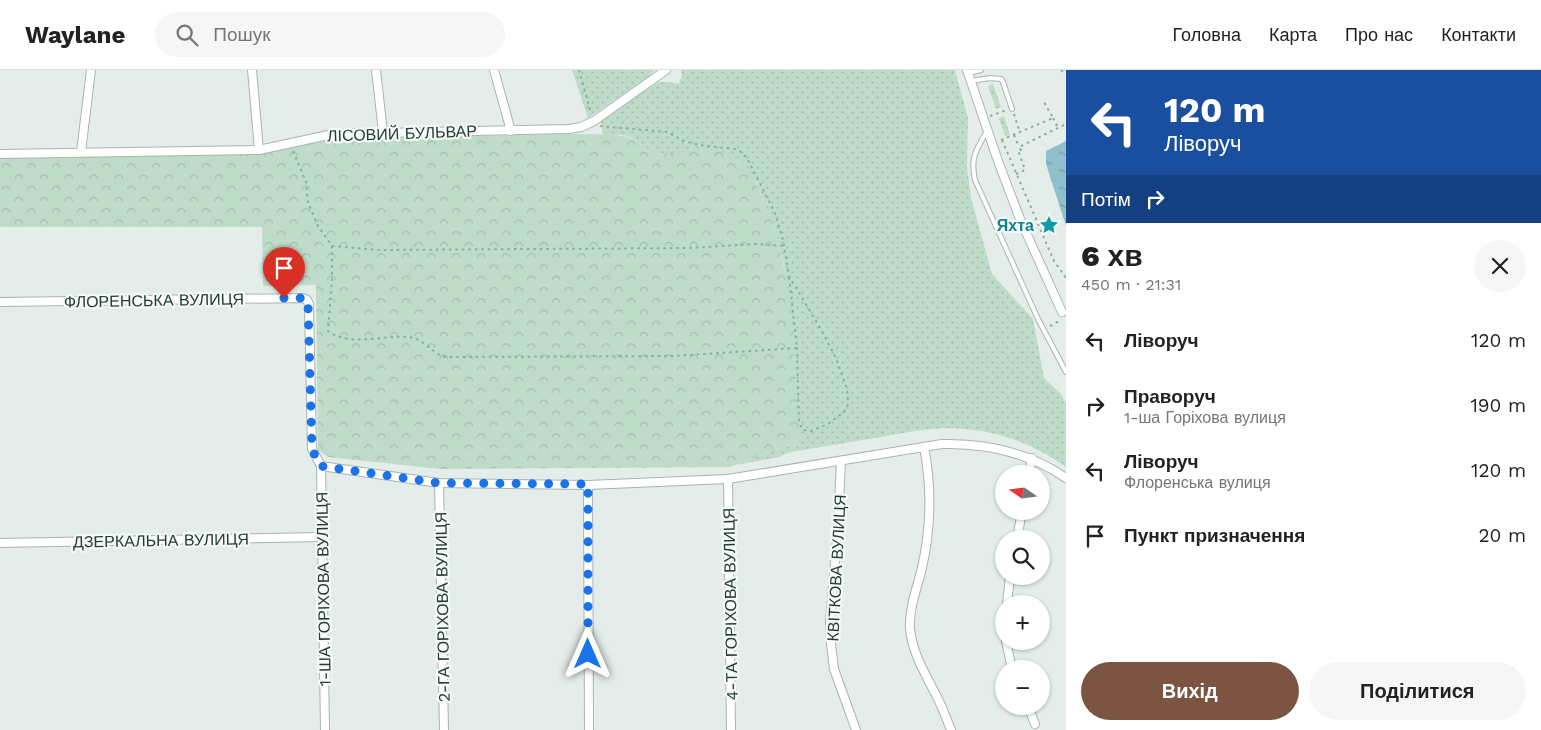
<!DOCTYPE html>
<html lang="uk">
<head>
<meta charset="utf-8">
<style>
  :root { --surface:#fff; --page:#f6f6f6; --text:#222; --muted:#767676; --line:#e0e0e0; --accent:#7b5442 }
  body { margin:0; font-family:"Work Sans",sans-serif; background:var(--page); color:var(--text); height:100vh; display:flex; flex-direction:column; font-size:19px; white-space:nowrap }
  * { box-sizing:border-box; margin:0 }
  p { font-size:16px; color:var(--muted) }
  .icon { flex:none; width:28px; height:28px; fill:none; stroke:currentColor; stroke-width:2; stroke-linecap:round; stroke-linejoin:round }
  .map { position:relative; flex:1; overflow:hidden }
  .side { display:flex; flex-direction:column; background:var(--surface); width:475px }
  .side>* { flex:none }
  .hud { background:#1a4fa0; color:#fff; overflow:hidden }
  .needle { width:32px; rotate:284deg }
  .fabs { position:absolute; left:995px; top:395px; display:grid; gap:10px }
  .fabs a { display:grid; place-items:center; width:55px; height:55px; border-radius:50%; background:var(--surface); box-shadow:0 1px 4px #0004; font-size:25px }
  .pin { position:absolute; display:grid; place-items:center; width:42px; height:42px; color:#fff; margin:-51px -21px; border-radius:50% 50% 50% 0; rotate:-45deg; box-shadow:0 0 5px #0007 }
  .pin .icon { rotate:45deg }
  .me { position:absolute; width:55px; margin:-28px; rotate:0deg; stroke-linejoin:round; filter:drop-shadow(0 0 4px #0008) }
  .turn { display:flex; align-items:center; gap:18px; height:105px; padding:0 15px; font-size:22px }
  .turn .icon { width:65px; height:65px; stroke-width:2.5 }
  .turn b { display:block; font-size:35px; line-height:42px }
  .then { display:flex; align-items:center; height:48px; padding:0 15px; background:#0003; gap:10px; font-size:19px }
  .round { display:grid; place-items:center; flex:none; width:52px; height:52px; border-radius:26px; background:var(--page) }
  .headline { display:flex; align-items:center; justify-content:space-between; height:85px; padding:0 15px }
  h1 { font-size:30px; font-weight:800; line-height:38px }
  .action { display:flex; gap:10px; margin-top:auto; padding:10px 15px }
  .action a { flex:1; height:58px; border-radius:30px; background:var(--accent); color:#fff; font-size:20px; font-weight:800; line-height:58px; text-align:center }
  .action a+a { background:var(--page); color:var(--text) }
  ul { padding:0; list-style:none }
  li { display:flex; align-items:center; gap:15px; height:65px; padding:0 15px }
  li div { flex:1 }
  li b { display:block; font-size:19px }
  li em { font-style:normal }
  header { display:flex; align-items:center; gap:30px; box-sizing:border-box; height:70px; padding:0 25px; background:var(--surface); border-bottom:1px solid var(--line) }
  header strong { font-size:24px }
  nav { display:flex; gap:28px; margin-inline-start:auto; font-size:18px }
  .search { width:350px; height:45px; background:var(--page); display:flex; align-items:center; gap:12px; box-sizing:border-box; padding:0 18px; border-radius:28px; color:var(--muted); font-size:19px }
  main { display:flex; flex:1; min-height:0 }
  .map>svg:first-child { display:block }
  .grass { fill:url(#grass-dots) }
  .forest { fill:url(#forest-crowns) }
  .water { fill:url(#water-ripples) }
  .lines { fill:none; stroke-linecap:round; stroke-linejoin:round }
  .service-casing { stroke:#a8b5b1; stroke-width:6 }
  .minor-casing { stroke:#a8b5b1; stroke-width:10 }
  .path { stroke:#88aea4; stroke-width:2; stroke-dasharray:2.5 4; stroke-linecap:butt }
  .service { stroke:#fff; stroke-width:4 }
  .minor { stroke:#fff; stroke-width:8 }
  .route { stroke:#1a73e8; stroke-width:9; stroke-dasharray:0 16.2 }
  .labels { text-anchor:middle; stroke-width:4.5; stroke-linejoin:round; paint-order:stroke }
  .street-label { font-size:16px; fill:#253d38; stroke:#f5f9f7 }
  .culture-label { font-size:16px; font-weight:bold; fill:#0d838f; stroke:#f5f9f7; text-anchor:end }
</style>
</head>
<body>
<header>
<strong>Waylane</strong>
<div class="search"><svg class="icon" aria-label="search" viewBox="0 0 24 24"><circle cx="10" cy="10" r="6"/><path d="M15 15l6 6"/></svg>Пошук</div>
<nav><a>Головна</a><a>Карта</a><a>Про нас</a><a>Контакти</a></nav>
</header>
<main>
<div class="map">
<svg width="1066" height="660" viewBox="0 0 1066 660">
  <defs>
    <pattern id="grass-dots" width="8" height="8" patternUnits="userSpaceOnUse" patternTransform="scale(1.25)"><rect width="8" height="8" fill="#bfdcc9"/><path d="M2 2h.1M6 6h.1" fill="none" stroke="#a4bead" stroke-width="1.8" stroke-linecap="round"/></pattern>
    <pattern id="forest-crowns" width="20" height="18" patternUnits="userSpaceOnUse" patternTransform="scale(1.25)"><rect width="20" height="18" fill="#bfdcc9"/><path d="M2 6a3 3 0 1 1 6 0M12 15a3 3 0 1 1 6 0" fill="none" stroke="#a4bead"/></pattern>
    <pattern id="water-ripples" width="26" height="14" patternUnits="userSpaceOnUse" patternTransform="scale(1.25)"><rect width="26" height="14" fill="#91c0cd"/><path d="M2 4q2-2 4 0t4 0M15 11q2-2 4 0t4 0" fill="none" stroke="#769da7"/></pattern>
  </defs>
  <rect width="100%" height="100%" fill="#e5edea"/>
  <g class="grass">
    <path d="M572 0H654L648 7 588 48Z"/>
    <path d="M681 0H955L968 48 967 97 971 128 992 204 1033 249 1044 308 1061 324 1066 333V397C1034 375 1003 362 964 359 937 356 908 362 881 367 851 372 821 377 791 382L779 387 736 395 796 372 784 194 774 157 756 113 746 96 715 81 656 84C647 81 643 76 635 70 626 63 614 65 603 65L601 53 602 48 659 12H670L679 14 682 5Z"/>
    <path d="M993 14 1001 37 996 39 988 16Z"/>
    <path d="M1004 46 1010 65 1005 66 999 48Z"/>
  </g>
  <path class="forest" d="M569 64C584 65 620 62 633 69 641 73 646 81 656 84 676 83 722 76 738 88 750 97 756 113 761 126 766 137 771 147 774 158 795 226 795 298 799 368L796 372 730 397 440 399 328 387 318 380 316 215 263 216 262 157H0V87L259 83 328 69Z"/>
  <path class="water" d="M1066 71V156L1046 94V81Z"/>
  <g class="lines">
    <g class="service-casing">
      <g id="service">
        <path d="M969 3 981 0"/>
        <path d="M971 11 990 8 1001 9 1003 12 1012 39"/>
        <path d="M987 61C976 80 970 88 975 110L1038 249 1066 302"/>
      </g>
    </g>
    <g class="minor-casing">
      <g id="minor">
        <path d="M252 0 259 80"/>
        <path d="M376 0 383 62"/>
        <path d="M494 0 511 61"/>
        <path d="M967 0 998 91 1020 149 1062 242"/>
        <path d="M81 82 91 0"/>
        <path d="M0 84 259 80 333 64 569 59 581 57 594 51 666 0"/>
        <path d="M0 232 303 228 307 230 309 234 312 379 321 396 325 660"/>
        <path d="M924 377C932 418 931 458 922 498 917 518 909 538 910 558 912 583 925 603 936 625 942 636 946 648 951 660"/>
        <path d="M841 391 838 457 830 552 831 574 834 599 856 660"/>
        <path d="M321 396 439 413 588 415 728 409 942 374C987 373 1028 382 1066 408"/>
        <path d="M1029 404 1032 388"/>
        <path d="M728 409 731 660"/>
        <path d="M439 413 444 660"/>
        <path d="M588 415 589 660"/>
        <path d="M1017 469 1022 441"/>
        <path d="M0 473 322 467"/>
        <path d="M1007 534 1010 506"/>
        <path d="M1006 571 1012 599"/>
        <path d="M1028 636 1035 654"/>
      </g>
    </g>
    <g class="path">
      <path d="M579 0 591 43"/>
      <path d="M1061 0 1066 4"/>
      <path d="M1014 44 1020 63"/>
      <path d="M990 46 1007 40"/>
      <path d="M1053 48 1058 58"/>
      <path d="M600 56 667 62 684 71 699 75 735 79 743 83 749 92 775 143 783 170 789 206 819 256 836 288 847 319 848 334 844 342 828 354 811 361 803 360 799 353 797 278"/>
      <path d="M1014 65 1019 77"/>
      <path d="M1001 70 1053 48 1044 32"/>
      <path d="M1002 70 1054 191 1066 208"/>
      <path d="M293 81 306 112 308 133 318 156 332 176V208L328 261C349 277 383 265 408 267 424 268 431 283 445 287L673 286 797 278 789 206"/>
      <path d="M1016 104 1025 100 1019 83 1022 82 1019 77 1066 54"/>
      <path d="M332 176 378 180 688 178 756 174 784 176"/>
      <path d="M1050 256 1061 250"/>
    </g>
    <use href="#service" class="service"/>
    <use href="#minor" class="minor"/>
  </g>
  <g class="lines">
    <path class="route" d="M284 228H303L307 230 308 234 312 379 320 396 439 413 588 414V584"/>
  </g>
  <defs>
    <g id="sight-bare" transform="scale(1.5)"><path d="M0-6L1.8-2.2L6-1.7L2.9 1.2L3.7 5.4L0 3.3L-3.7 5.4L-2.9 1.2L-6-1.7L-1.8-2.2Z" fill="#0f9aa8" stroke="#f5f9f7" stroke-width="2.5" paint-order="stroke"/></g>
  </defs>
  <g fill-rule="evenodd">
    <use href="#sight-bare" x="1049" y="155"/>
  </g>
  <g class="labels">
    <g class="street-label">
      <text transform="translate(402 63) rotate(-2)" y="6">ЛІСОВИЙ БУЛЬВАР</text>
      <text transform="translate(154 230) rotate(-1)" y="6">ФЛОРЕНСЬКА ВУЛИЦЯ</text>
      <text transform="translate(161 470) rotate(-1)" y="6">ДЗЕРКАЛЬНА ВУЛИЦЯ</text>
      <text transform="translate(836 498) rotate(-87)" y="6">КВІТКОВА ВУЛИЦЯ</text>
      <text transform="translate(323 519) rotate(-91)" y="6">1-ША ГОРІХОВА ВУЛИЦЯ</text>
      <text transform="translate(730 534) rotate(-91)" y="6">4-ТА ГОРІХОВА ВУЛИЦЯ</text>
      <text transform="translate(442 537) rotate(-91)" y="6">2-ГА ГОРІХОВА ВУЛИЦЯ</text>
    </g>
    <g class="culture-label">
      <text x="1034" y="161">Яхта</text>
    </g>
  </g>
</svg>
<div class="fabs">
<a><svg class="needle" viewBox="-14 -14 28 28"><path d="M0-13l5 13h-10z" fill="#e53935"/><path d="M0 13l5-13h-10z" fill="#767676"/></svg></a>
<a><svg class="icon" aria-label="search" viewBox="0 0 24 24"><circle cx="10" cy="10" r="6"/><path d="M15 15l6 6"/></svg></a>
<a>+</a>
<a>−</a>
</div>
<div class="pin" style="left:284px;top:228px;background:#d93025"><svg class="icon" aria-label="arrive" viewBox="0 0 24 24"><path d="M6 21V4h12l-3 4 3 4H6"/></svg></div>
<svg class="me" style="left:588px;top:584px" viewBox="-20 -20 40 40"><path d="M0-17L14 15 0 8-14 15z" fill="#1a73e8" stroke="#fff" stroke-width="4"/></svg>
</div>
<section class="side">
<div class="hud">
<div class="turn"><svg class="icon" aria-label="left" viewBox="0 0 24 24"><path d="M17 20v-9H6M10 6l-5 5 5 5"/></svg><div><b>120 m</b>Ліворуч</div></div>
<div class="then">Потім<svg class="icon" aria-label="right" viewBox="0 0 24 24"><path d="M7 20v-9h11M14 6l5 5-5 5"/></svg></div>
</div>
<div class="headline"><div><h1>6 хв</h1><p>450 m · 21:31</p></div><a class="round"><svg class="icon" aria-label="close" viewBox="0 0 24 24"><path d="M6 6l12 12M18 6L6 18"/></svg></a></div>
<ul>
<li><svg class="icon" aria-label="left" viewBox="0 0 24 24"><path d="M17 20v-9H6M10 6l-5 5 5 5"/></svg><div><b>Ліворуч</b></div><em>120 m</em></li>
<li><svg class="icon" aria-label="right" viewBox="0 0 24 24"><path d="M7 20v-9h11M14 6l5 5-5 5"/></svg><div><b>Праворуч</b><p>1-ша Горіхова вулиця</p></div><em>190 m</em></li>
<li><svg class="icon" aria-label="left" viewBox="0 0 24 24"><path d="M17 20v-9H6M10 6l-5 5 5 5"/></svg><div><b>Ліворуч</b><p>Флоренська вулиця</p></div><em>120 m</em></li>
<li><svg class="icon" aria-label="arrive" viewBox="0 0 24 24"><path d="M6 21V4h12l-3 4 3 4H6"/></svg><div><b>Пункт призначення</b></div><em>20 m</em></li>
</ul>
<div class="action"><a>Вихід</a><a>Поділитися</a></div>
</section>
</main>
</body>
</html>
